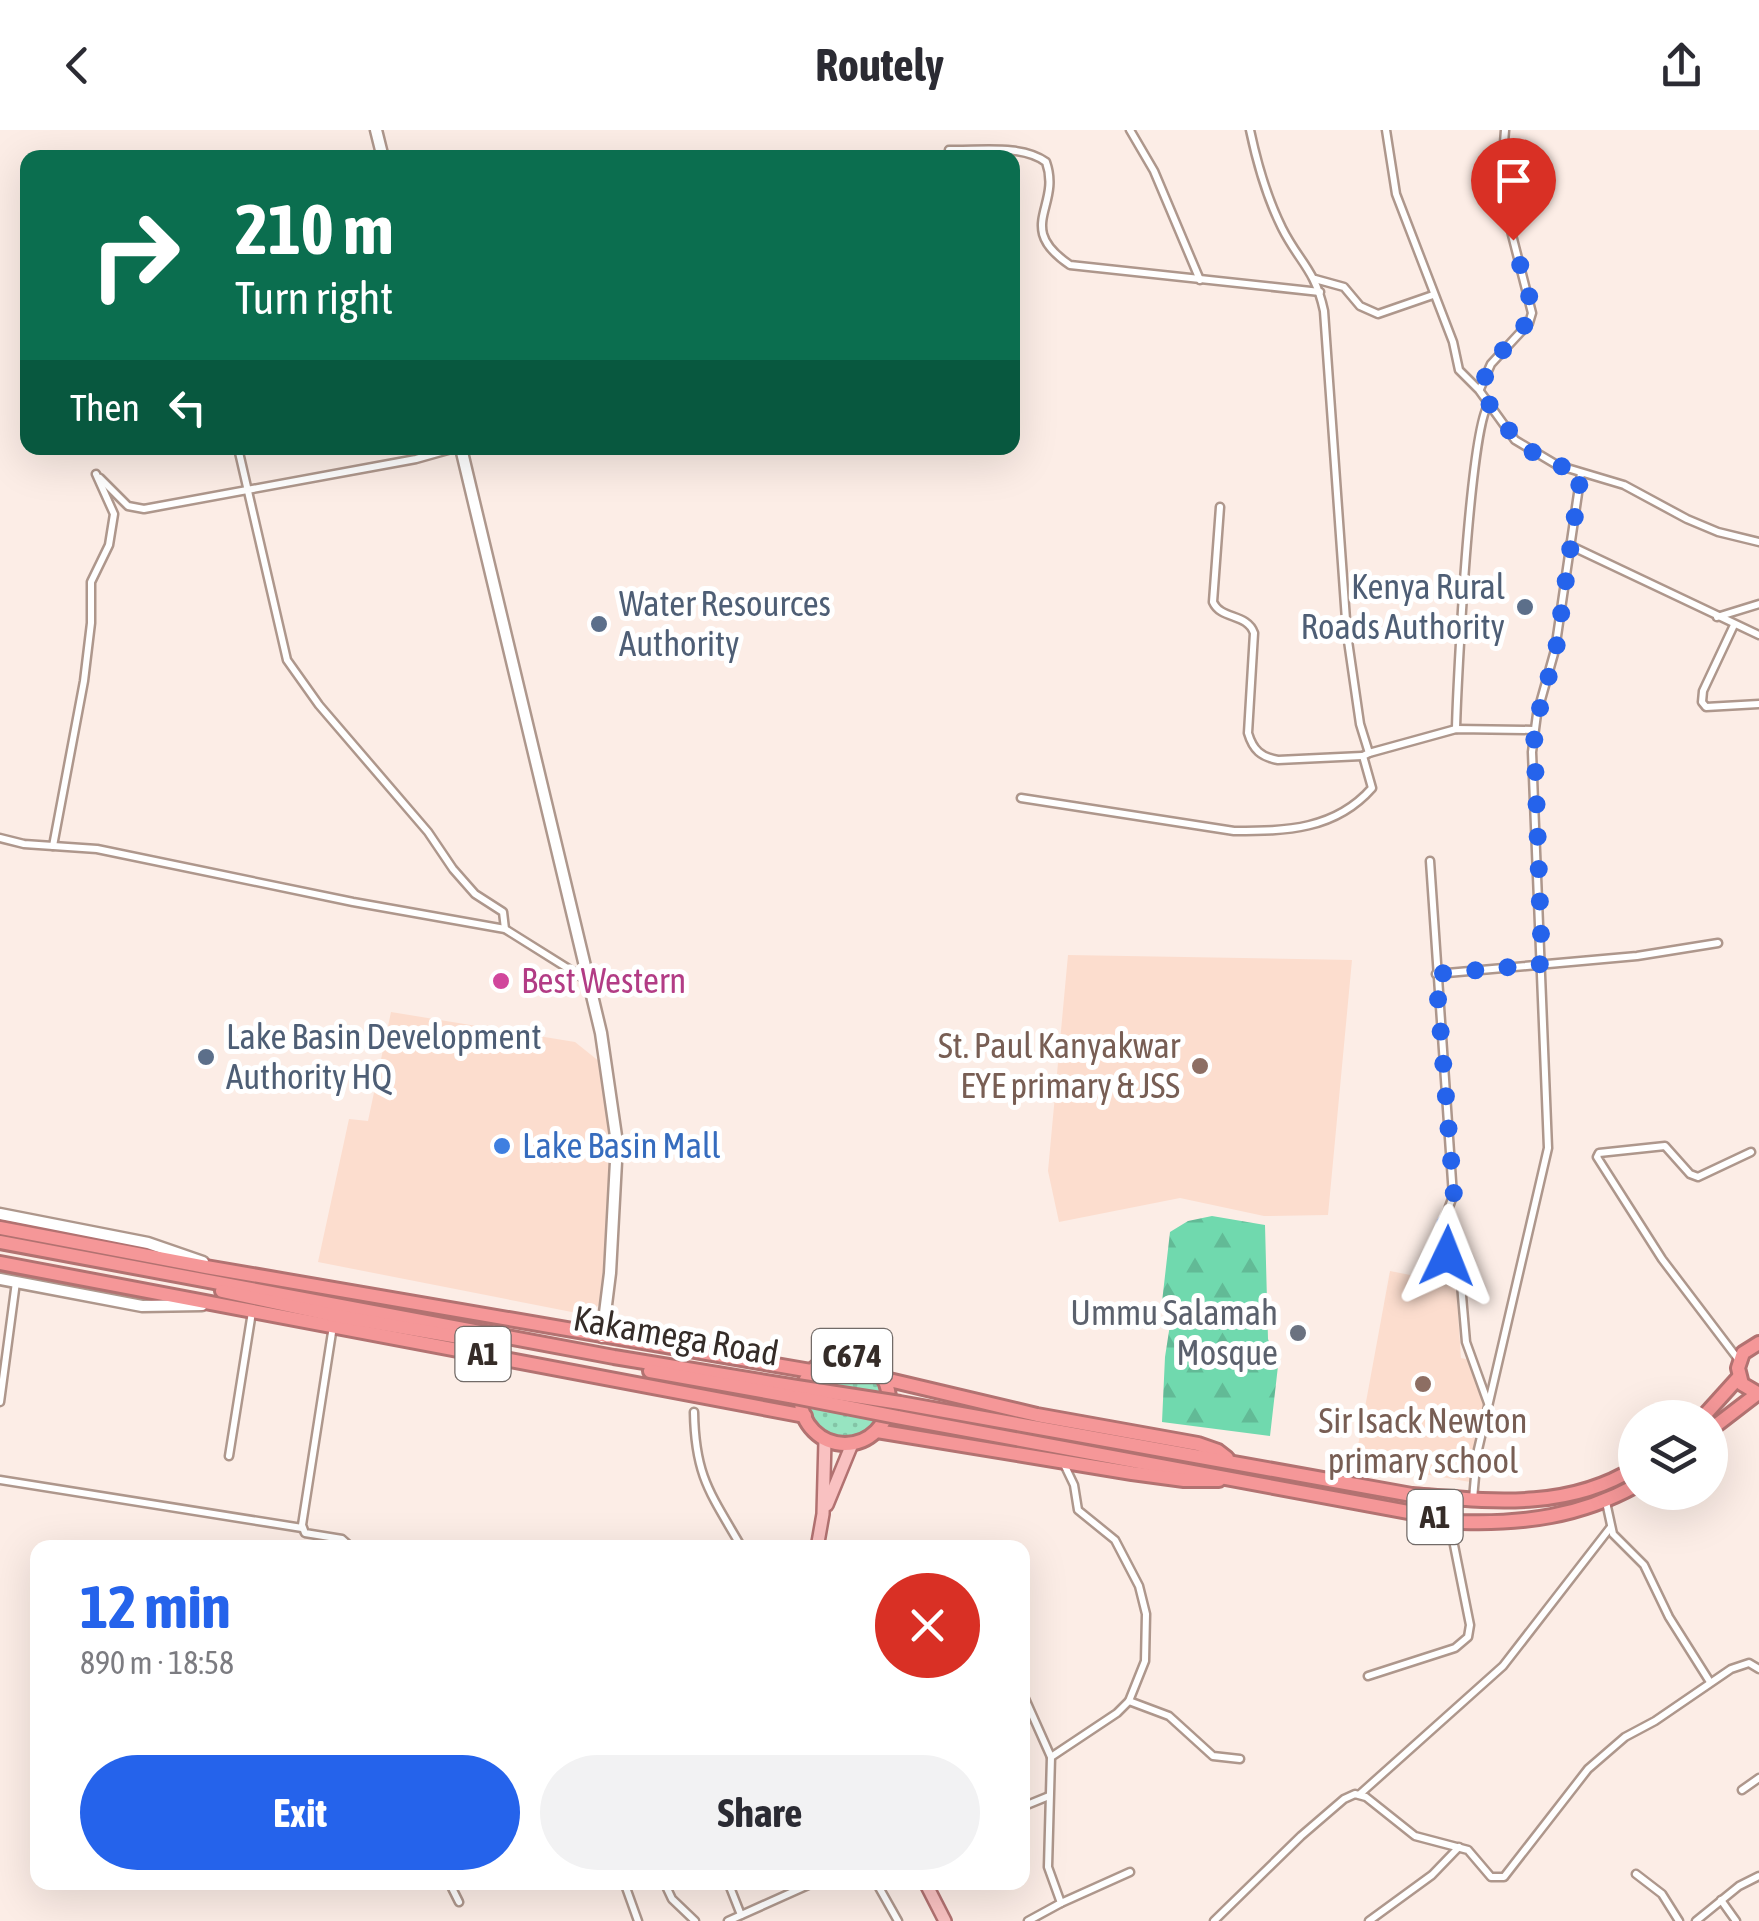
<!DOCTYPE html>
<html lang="en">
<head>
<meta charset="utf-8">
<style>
  :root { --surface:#fff; --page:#f2f2f3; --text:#2b2b33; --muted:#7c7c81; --accent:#2563eb }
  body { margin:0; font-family:"Asap Condensed",sans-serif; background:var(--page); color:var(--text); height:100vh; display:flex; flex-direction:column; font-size:38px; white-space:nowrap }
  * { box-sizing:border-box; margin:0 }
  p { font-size:32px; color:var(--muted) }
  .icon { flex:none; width:55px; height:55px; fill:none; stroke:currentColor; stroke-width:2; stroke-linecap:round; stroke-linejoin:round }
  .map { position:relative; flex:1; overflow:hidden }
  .sheet { position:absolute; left:30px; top:1410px; width:1000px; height:350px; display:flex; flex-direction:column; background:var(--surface); border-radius:20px; box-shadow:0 10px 40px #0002 }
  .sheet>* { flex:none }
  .banner { position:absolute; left:20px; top:20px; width:1000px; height:305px; border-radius:20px; box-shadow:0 10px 40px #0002; background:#0b6e4f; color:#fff; overflow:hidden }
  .fabs { position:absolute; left:1618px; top:1270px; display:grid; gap:20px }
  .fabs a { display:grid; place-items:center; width:110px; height:110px; border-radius:50%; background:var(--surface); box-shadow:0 10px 40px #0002; font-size:50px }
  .pin { position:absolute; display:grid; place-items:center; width:85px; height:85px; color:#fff; margin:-102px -42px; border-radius:50% 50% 50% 0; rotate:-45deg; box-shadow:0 0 10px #0007 }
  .pin .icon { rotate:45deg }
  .me { position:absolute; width:110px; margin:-55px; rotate:2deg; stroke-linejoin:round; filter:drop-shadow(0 0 8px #0008) }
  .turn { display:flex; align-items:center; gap:35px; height:210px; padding:0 50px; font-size:45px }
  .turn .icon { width:130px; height:130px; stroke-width:2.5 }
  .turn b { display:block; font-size:70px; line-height:85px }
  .then { display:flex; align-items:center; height:95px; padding:0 50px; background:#0003; gap:20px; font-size:38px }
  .round { display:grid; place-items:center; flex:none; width:105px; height:105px; border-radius:52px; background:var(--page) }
  .head { display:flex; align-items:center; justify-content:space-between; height:170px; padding:0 50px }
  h1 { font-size:60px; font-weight:700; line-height:75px; color:var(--accent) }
  .primary-button { display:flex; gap:20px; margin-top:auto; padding:20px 50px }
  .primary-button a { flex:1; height:115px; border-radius:60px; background:var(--accent); color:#fff; font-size:40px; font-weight:700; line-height:115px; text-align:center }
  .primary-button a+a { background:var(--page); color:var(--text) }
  header { display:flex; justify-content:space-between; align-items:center; height:130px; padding:0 50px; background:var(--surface); font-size:45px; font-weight:700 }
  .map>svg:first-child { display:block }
  .built { fill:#fcddce }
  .grass { fill:url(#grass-dots) }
  .forest { fill:url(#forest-firs) }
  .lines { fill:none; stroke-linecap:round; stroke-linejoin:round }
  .street-casing { stroke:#ae978c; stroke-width:11 }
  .secondary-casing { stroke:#ae978c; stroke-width:15 }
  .primary-casing { stroke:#b27271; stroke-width:16 }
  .highway-casing { stroke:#b27271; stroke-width:18 }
  .street { stroke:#fff; stroke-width:6 }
  .secondary { stroke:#fff; stroke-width:10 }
  .primary { stroke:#f9c1c1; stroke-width:11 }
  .highway { stroke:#f59798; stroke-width:12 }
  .highway-bridge-casing { stroke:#b27271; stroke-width:18; stroke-linecap:butt }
  .highway-bridge { stroke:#f59798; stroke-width:12 }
  .route { stroke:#2563eb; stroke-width:18; stroke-dasharray:0 32.4 }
  .service-dot { fill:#5c6f8a; stroke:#fff; stroke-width:4 }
  .hotel-dot { fill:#d1479c; stroke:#fff; stroke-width:4 }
  .education-dot { fill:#8d6e63; stroke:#fff; stroke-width:4 }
  .shop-dot { fill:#3f7fe0; stroke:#fff; stroke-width:4 }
  .worship-dot { fill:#6b7280; stroke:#fff; stroke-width:4 }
  .labels { text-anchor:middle; stroke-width:10; stroke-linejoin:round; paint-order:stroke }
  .shield { fill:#fff; stroke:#726b68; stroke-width:2.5 }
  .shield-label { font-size:32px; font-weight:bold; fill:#352c28 }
  .service-label { font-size:35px; fill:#4e5e75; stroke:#fff; text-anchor:start }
  .hotel-label { font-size:35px; fill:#b23c85; stroke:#fff; text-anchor:start }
  .education-label { font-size:35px; fill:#785e54; stroke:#fff; text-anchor:end }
  .shop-label { font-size:35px; fill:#366cbe; stroke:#fff; text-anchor:start }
  .worship-label { font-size:35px; fill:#5b616d; stroke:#fff; text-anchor:end }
  .street-label { font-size:35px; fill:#352c28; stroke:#fff }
</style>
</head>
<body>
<header><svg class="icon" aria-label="back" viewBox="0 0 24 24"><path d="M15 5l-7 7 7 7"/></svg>Routely<svg class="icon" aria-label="share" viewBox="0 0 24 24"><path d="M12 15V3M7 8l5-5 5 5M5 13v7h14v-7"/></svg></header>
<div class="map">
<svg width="1759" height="1791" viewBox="0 0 1759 1791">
  <defs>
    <pattern id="grass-dots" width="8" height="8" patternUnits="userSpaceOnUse" patternTransform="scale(2.5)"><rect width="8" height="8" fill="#97e4c1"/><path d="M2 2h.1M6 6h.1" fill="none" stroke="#83c4a6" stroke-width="1.8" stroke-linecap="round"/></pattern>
    <pattern id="forest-firs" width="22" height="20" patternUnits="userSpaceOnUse" patternTransform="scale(2.5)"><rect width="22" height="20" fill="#70d9ae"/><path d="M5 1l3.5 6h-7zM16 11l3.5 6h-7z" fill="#62ba96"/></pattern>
  </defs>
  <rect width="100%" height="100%" fill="#fcede6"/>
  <g class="built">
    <path d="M1068 825 1352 830 1328 1085 1264 1086 1180 1068 1059 1092 1048 1041Z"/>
    <path d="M391 882 575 912 600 932 611 1017 601 1173 587 1185 318 1132 349 989 368 991Z"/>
    <path d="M1390 1141 1456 1154 1461 1228 1470 1230 1484 1277 1470 1352 1355 1332Z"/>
  </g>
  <circle class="grass" cx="846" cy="1270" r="37"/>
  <path class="forest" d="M1212 1086 1265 1095 1268 1209 1278 1236 1270 1306 1162 1292 1165 1227 1171 1188 1162 1172 1170 1102 1188 1091Z"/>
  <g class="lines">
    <g class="street-casing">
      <g id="street">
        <path d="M1130 0 1154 41 1200 150"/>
        <path d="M1386 0 1396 64 1453 212 1459 240 1479 260 1515 310 1557 335 1624 355 1687 389 1718 402 1759 412"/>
        <path d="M949 20C979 21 1022 14 1046 32 1062 77 1014 97 1070 135L1320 162"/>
        <path d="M1315 149 1344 157 1360 176 1378 184 1433 165"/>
        <path d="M1480 259 1491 234 1529 193 1532 183 1510 97 1503 26 1505 0"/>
        <path d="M238 318 287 530 319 575 428 702 453 739 475 764 503 782 505 799"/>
        <path d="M100 348 128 376 144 379 416 329 455 318"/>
        <path d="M1220 377 1213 472C1221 490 1247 483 1254 503L1248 603C1253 620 1261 627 1278 630L1362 626"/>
        <path d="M1569 415 1759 505"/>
        <path d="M1717 487 1759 474"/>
        <path d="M1734 495 1703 561 1702 572 1706 577 1759 574"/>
        <path d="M1456 599C1457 555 1470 294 1489 274"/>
        <path d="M1369 623 1456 599 1534 600"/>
        <path d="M1021 668 1234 701C1286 701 1335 700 1372 658L1363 626 1369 623 1360 594 1347 504 1324 181C1315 139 1299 132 1282 98 1267 68 1257 33 1250 0"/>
        <path d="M0 708 24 714 97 719 353 772 505 799 588 851"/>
        <path d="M53 716 84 551 91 493V452L109 415 114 384 96 344"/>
        <path d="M1430 731 1453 1066 1445 1088 1447 1126 1461 1154 1466 1212 1488 1273"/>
        <path d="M1436 844 1637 826 1718 813"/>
        <path d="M333 1196 302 1395 305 1403 342 1409 352 1418"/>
        <path d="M1738 1229 1662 1129 1597 1027 1599 1023 1665 1016 1690 1044 1698 1047 1751 1022"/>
        <path d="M0 1272 16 1152"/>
        <path d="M694 1282C695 1347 711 1364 742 1418"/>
        <path d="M229 1326 252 1182"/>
        <path d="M0 1350 302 1398"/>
        <path d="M1473 1369 1477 1324 1548 1018 1532 622 1537 584 1555 520 1581 343"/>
        <path d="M1606 1372 1613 1404 1644 1435 1669 1487 1710 1552"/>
        <path d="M1368 1546 1455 1518 1468 1507 1470 1495 1449 1390"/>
        <path d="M1022 1562 1051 1627"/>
        <path d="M1129 1571 1169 1586 1213 1626 1240 1629"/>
        <path d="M1742 1660 1759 1648"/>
        <path d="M1360 1664 1503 1536 1610 1398"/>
        <path d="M1022 1677 1049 1666"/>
        <path d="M1636 1744 1662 1764 1679 1791"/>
        <path d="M449 1752 459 1772"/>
        <path d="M624 1752 638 1791"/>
        <path d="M664 1752 672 1769 695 1791"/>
        <path d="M728 1752 741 1785"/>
        <path d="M876 1752 898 1791"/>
        <path d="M1721 1770 1736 1791"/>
        <path d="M1061 1773 1130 1742"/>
        <path d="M728 1791 815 1752"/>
        <path d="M1028 1791 1061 1773 1048 1737 1051 1627 1117 1583 1129 1571 1145 1531 1146 1484 1139 1456 1115 1410 1078 1380 1074 1355 1063 1332"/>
        <path d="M1214 1791 1301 1706 1344 1669 1355 1664 1366 1667 1415 1706 1468 1720 1491 1747H1504L1588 1639 1625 1607 1655 1591 1731 1539 1749 1533 1759 1539"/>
        <path d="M1369 1791 1432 1745 1459 1717"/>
        <path d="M1696 1791 1739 1756 1759 1746"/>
      </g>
    </g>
    <g class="secondary-casing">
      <g id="secondary">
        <path d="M376 0 383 28"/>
        <path d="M461 318 601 903 617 1013 610 1143 602 1207"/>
        <path d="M0 1084 148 1113 203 1132"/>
        <path d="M0 1149 142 1176 202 1175"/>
      </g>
    </g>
    <g class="primary-casing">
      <g id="primary">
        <path d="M827 1375 852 1314"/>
        <path d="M817 1418 823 1384 825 1310"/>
        <path d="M925 1752 945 1791"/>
      </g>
    </g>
    <g class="highway-casing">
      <g id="highway">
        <path d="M0 1098 206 1137 811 1241"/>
        <path d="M0 1112 614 1227 797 1257"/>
        <path d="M0 1133 805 1286"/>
        <path d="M222 1161 337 1186 482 1211"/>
        <path d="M1759 1213 1743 1223 1738 1238 1742 1254 1759 1264"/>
        <circle cx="845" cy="1270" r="44"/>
        <path d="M650 1241 795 1267"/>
        <path d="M885 1249 1037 1285 1198 1314 1218 1321 1227 1328"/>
        <path d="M900 1273 1412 1365C1489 1371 1566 1381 1635 1338"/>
        <path d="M897 1287 1462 1392C1524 1394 1580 1386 1635 1356"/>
        <path d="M1702 1288 1739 1247"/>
        <path d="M1710 1300 1757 1264"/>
        <path d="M877 1301 1132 1343 1184 1350H1219"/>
      </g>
    </g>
    <use href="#street" class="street"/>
    <use href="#secondary" class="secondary"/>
    <use href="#primary" class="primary"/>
    <use href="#highway" class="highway"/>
    <g class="highway-bridge-casing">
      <g id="highway-bridge">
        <path d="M797 1257 900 1273"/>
        <path d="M795 1267 897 1287"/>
      </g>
    </g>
    <use href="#highway-bridge" class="highway-bridge"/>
  </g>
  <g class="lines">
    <path class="route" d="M1447 1126 1445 1088 1454 1066 1436 844 1542 834 1534 600 1556 520 1581 343C1519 323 1516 310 1479 260L1491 234 1531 188 1532 176 1513 110"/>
  </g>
  <g class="service-dot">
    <circle cx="1525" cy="477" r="10"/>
    <circle cx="599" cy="494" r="10"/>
    <circle cx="206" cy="927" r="10"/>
  </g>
  <circle class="hotel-dot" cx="501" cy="851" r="10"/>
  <g class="education-dot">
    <circle cx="1200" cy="936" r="10"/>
    <circle cx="1423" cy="1254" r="10"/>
  </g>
  <circle class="shop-dot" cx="502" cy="1016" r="10"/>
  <circle class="worship-dot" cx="1298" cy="1203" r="10"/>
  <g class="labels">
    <g class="shield">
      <rect x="455.5" y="1197" width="55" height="54" rx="8"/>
      <rect x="812" y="1199" width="80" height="54" rx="8"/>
      <rect x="1407.5" y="1360" width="55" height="54" rx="8"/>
    </g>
    <g class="shield-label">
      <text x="483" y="1235">A1</text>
      <text x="852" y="1237">C674</text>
      <text x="1435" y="1398">A1</text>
    </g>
    <g class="service-label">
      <text x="1505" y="469" text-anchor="end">Kenya Rural<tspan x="1505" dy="40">Roads Authority</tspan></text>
      <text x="619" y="486">Water Resources<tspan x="619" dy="40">Authority</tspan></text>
      <text x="226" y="919">Lake Basin Development<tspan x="226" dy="40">Authority HQ</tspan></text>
    </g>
    <g class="hotel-label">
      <text x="521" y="863">Best Western</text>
    </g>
    <g class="education-label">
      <text x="1180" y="928">St. Paul Kanyakwar<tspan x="1180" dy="40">EYE primary &amp; JSS</tspan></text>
      <text x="1423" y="1303" text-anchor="middle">Sir Isack Newton<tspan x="1423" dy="40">primary school</tspan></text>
    </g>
    <g class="shop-label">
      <text x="522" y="1028">Lake Basin Mall</text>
    </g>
    <g class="worship-label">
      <text x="1278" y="1195">Ummu Salamah<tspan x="1278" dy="40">Mosque</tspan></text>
    </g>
    <g class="street-label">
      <text transform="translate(676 1206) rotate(10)" y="12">Kakamega Road</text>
    </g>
  </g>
</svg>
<div class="fabs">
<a><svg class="icon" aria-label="layers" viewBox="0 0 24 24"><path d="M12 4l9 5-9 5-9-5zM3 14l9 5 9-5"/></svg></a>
</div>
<div class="pin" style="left:1513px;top:110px;background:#d93025"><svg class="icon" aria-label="arrive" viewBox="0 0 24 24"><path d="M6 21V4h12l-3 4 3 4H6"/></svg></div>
<svg class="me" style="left:1447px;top:1126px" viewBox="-20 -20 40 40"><path d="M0-17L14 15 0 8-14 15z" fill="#2563eb" stroke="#fff" stroke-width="4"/></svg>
<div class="banner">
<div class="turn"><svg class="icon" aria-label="right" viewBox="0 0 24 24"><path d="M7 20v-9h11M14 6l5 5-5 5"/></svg><div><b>210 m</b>Turn right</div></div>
<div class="then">Then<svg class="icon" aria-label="left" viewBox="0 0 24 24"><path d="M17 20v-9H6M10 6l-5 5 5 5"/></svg></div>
</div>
<section class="sheet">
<div class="head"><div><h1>12 min</h1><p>890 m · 18:58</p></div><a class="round" style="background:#d93025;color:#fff"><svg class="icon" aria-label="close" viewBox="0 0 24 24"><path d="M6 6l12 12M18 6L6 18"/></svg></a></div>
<div class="primary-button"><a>Exit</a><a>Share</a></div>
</section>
</div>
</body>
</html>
